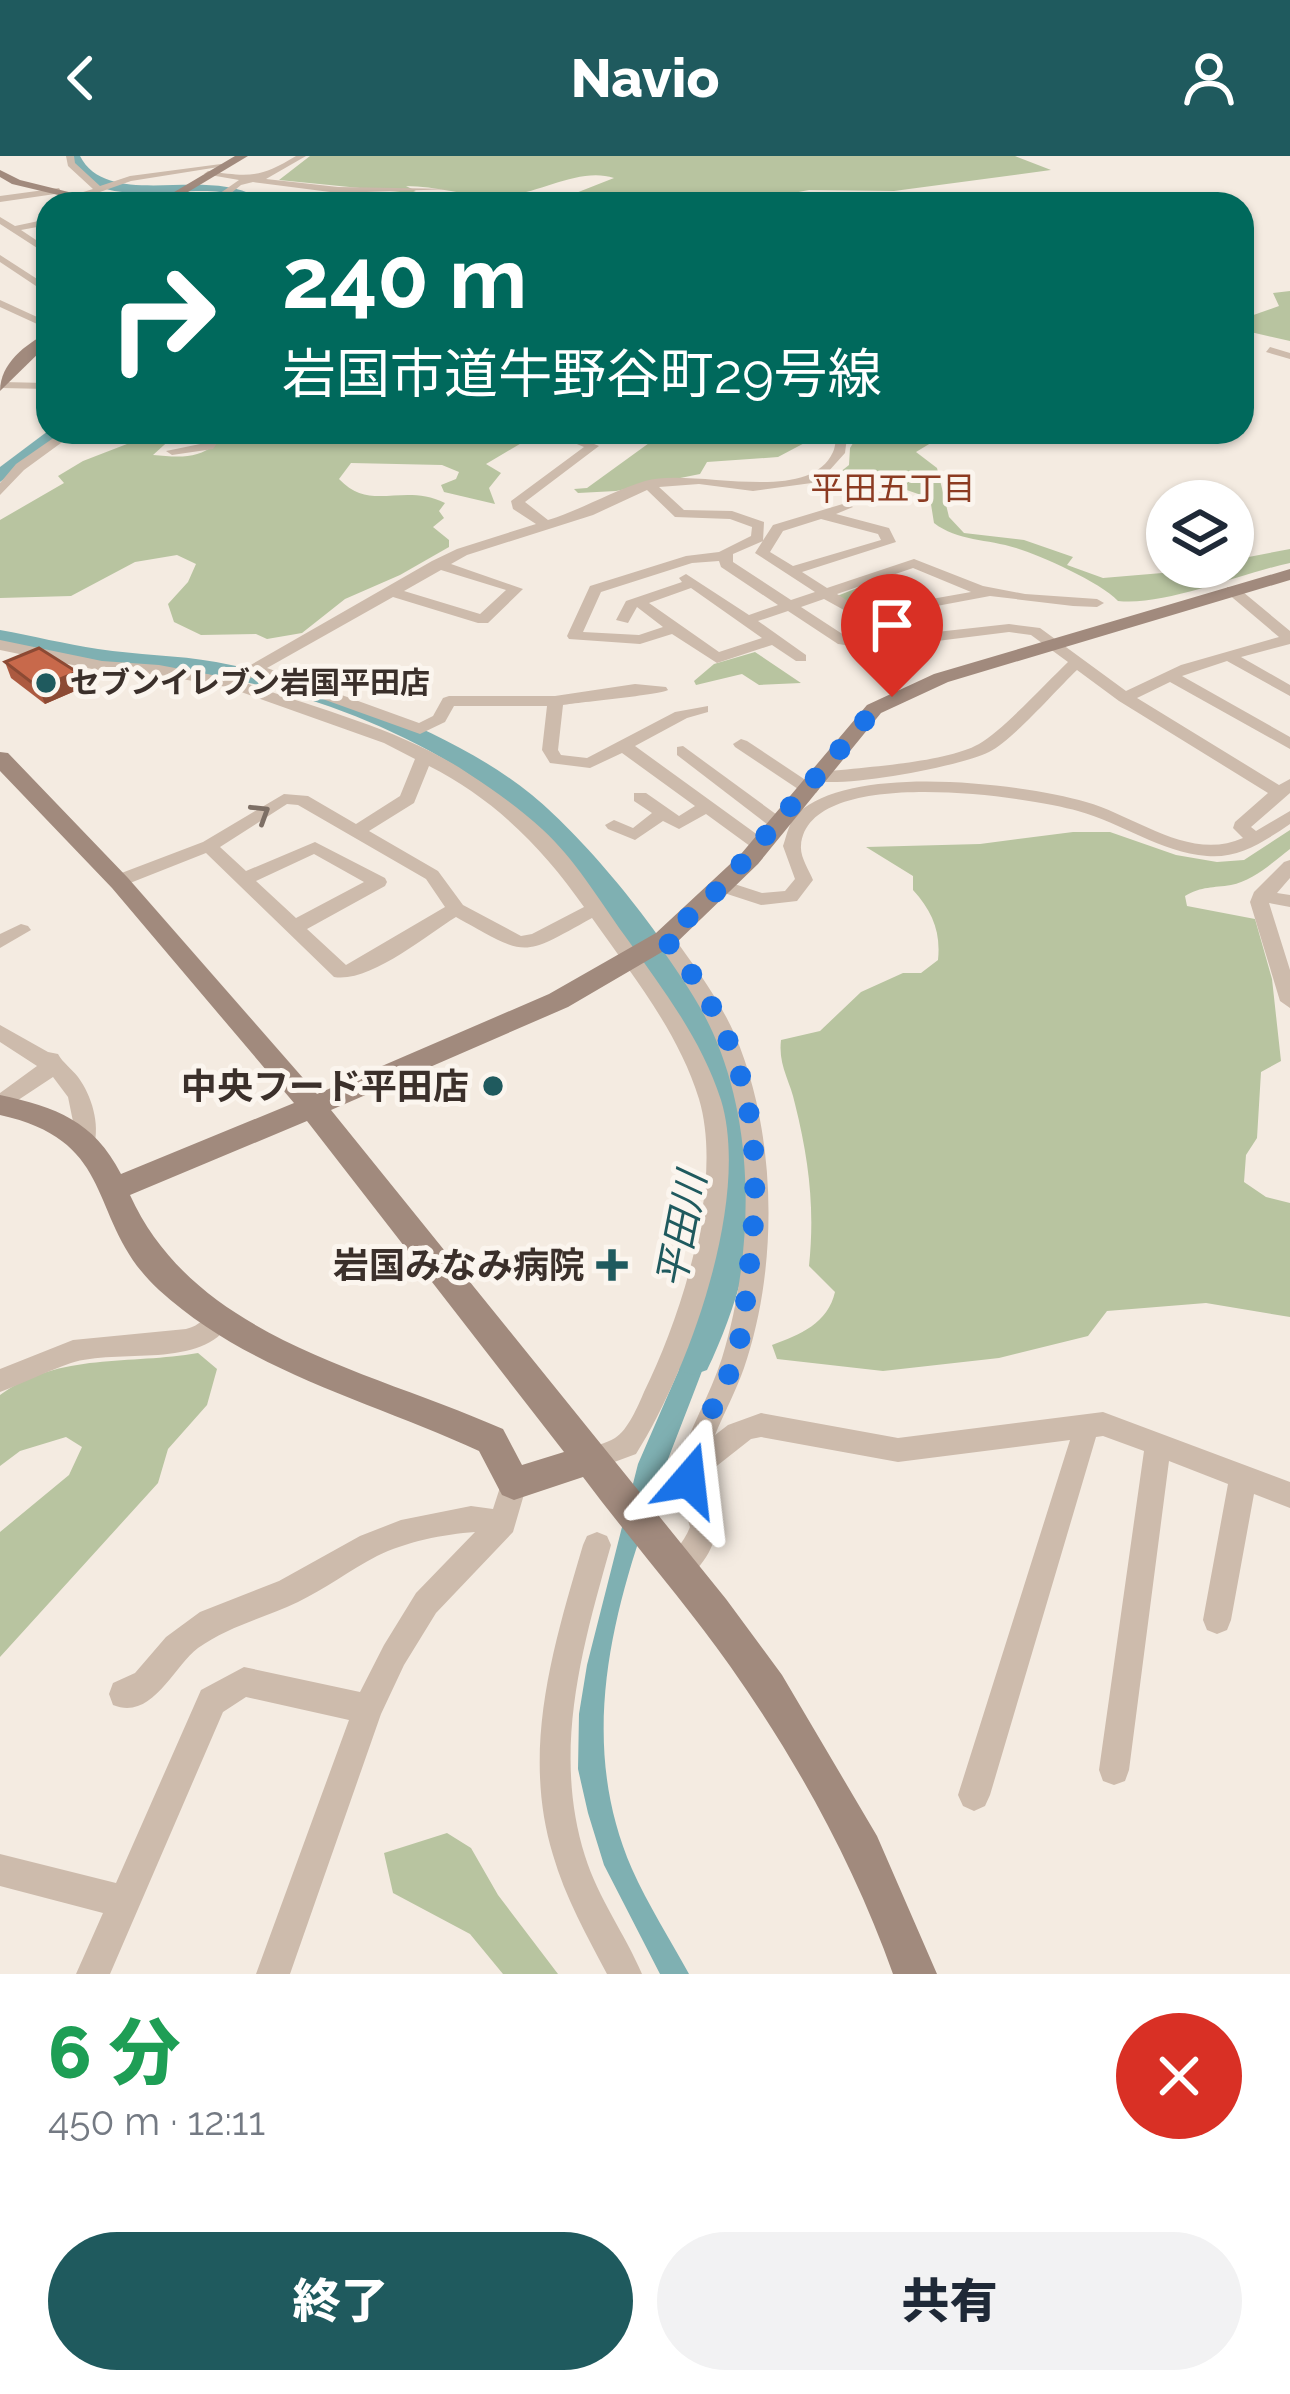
<!DOCTYPE html>
<html lang="ja">
<head>
<meta charset="utf-8">
<style>
  :root { --surface:#fff; --page:#f2f2f3; --text:#1f2937; --muted:#747a83; --accent:#1f5a5e }
  body { margin:0; font-family:Raleway,"Noto Sans JP",sans-serif; background:var(--page); color:var(--text); height:100vh; display:flex; flex-direction:column; font-size:45px; white-space:nowrap }
  * { box-sizing:border-box; margin:0 }
  p { font-size:39px; color:var(--muted) }
  .icon { flex:none; width:66px; height:66px; fill:none; stroke:currentColor; stroke-width:2; stroke-linecap:round; stroke-linejoin:round }
  .map { position:relative; height:1818px; overflow:hidden }
  .sheet { display:flex; flex-direction:column; background:var(--surface); flex:1 }
  .sheet>* { flex:none }
  .top-card { position:absolute; left:36px; top:36px; width:1218px; height:252px; border-radius:36px; box-shadow:0 3px 9px #0004; background:#00695c; color:#fff; overflow:hidden }
  .fabs { position:absolute; left:1146px; top:324px; display:grid; gap:24px }
  .fabs a { display:grid; place-items:center; width:108px; height:108px; border-radius:50%; background:var(--surface); box-shadow:0 3px 9px #0004; font-size:60px }
  .pin { position:absolute; display:grid; place-items:center; width:102px; height:102px; color:#fff; margin:-123px -51px; border-radius:50% 50% 50% 0; rotate:-45deg; box-shadow:0 0 12px #0007 }
  .pin .icon { rotate:45deg }
  .me { position:absolute; width:132px; margin:-66px; rotate:17deg; stroke-linejoin:round; filter:drop-shadow(0 0 9px #0008) }
  .turn { display:flex; align-items:center; gap:42px; height:252px; padding:0 48px; font-size:54px }
  .turn .icon { width:156px; height:156px; stroke-width:2.5 }
  .turn b { display:block; font-size:84px; line-height:102px }
  .round { display:grid; place-items:center; flex:none; width:126px; height:126px; border-radius:63px; background:var(--page) }
  .overview { display:flex; align-items:center; justify-content:space-between; height:204px; padding:0 48px }
  h1 { font-size:72px; font-weight:800; line-height:90px; color:#1e9e55 }
  .primary-button { display:flex; gap:24px; margin-top:auto; padding:24px 48px }
  .primary-button a { flex:1; height:138px; border-radius:72px; background:var(--accent); color:#fff; font-size:48px; font-weight:800; line-height:138px; text-align:center }
  .primary-button a+a { background:var(--page); color:var(--text) }
  header { display:flex; justify-content:space-between; align-items:center; height:156px; padding:0 48px; background:var(--accent); color:#fff; font-size:54px; font-weight:800 }
  .map>svg:first-child { display:block }
  .green { fill:#b8c4a0 }
  .water { fill:#7fb0b2 }
  .lines { fill:none; stroke-linecap:round; stroke-linejoin:round }
  .river { fill:#7fb0b2; fill-rule:evenodd }
  .street { fill:#cdbbac; fill-rule:evenodd }
  .secondary { fill:#a18a7d; fill-rule:evenodd }
  .wall { fill:#ac5a40 }
  .shaded-wall { fill:#8c4a34 }
  .building { fill:#c8694b; stroke:#8c4a34; stroke-width:3 }
  .oneway { stroke:#7d6f65 }
  .route { stroke:#1a73e8; stroke-width:21; stroke-dasharray:0 37.8 }
  .poi-dot { fill:#1f5a5e; stroke:#fbf5ee; stroke-width:4.5 }
  .labels { text-anchor:middle; stroke-width:10; stroke-linejoin:round; paint-order:stroke }
  .far-poi-label { font-size:30px; font-weight:bold; fill:#3b302b; stroke:#fbf5ee; text-anchor:start }
  .far-neighbourhood-label { font-size:33px; fill:#8c3b22; stroke:#fbf5ee }
  .poi-label { font-size:36px; font-weight:bold; fill:#3b302b; stroke:#fbf5ee; text-anchor:end }
  .water-label { font-size:39px; font-style:italic; fill:#1f5a5e; stroke:#fbf5ee }
</style>
</head>
<body>
<header><svg class="icon" aria-label="back" viewBox="0 0 24 24"><path d="M15 5l-7 7 7 7"/></svg>Navio<svg class="icon" aria-label="person" viewBox="0 0 24 24"><circle cx="12" cy="8" r="4"/><path d="M4 21q1-7 8-7t8 7"/></svg></header>
<div class="map">
<svg width="1290" height="1818" viewBox="0 0 1290 1818">
  <rect width="100%" height="100%" fill="#f4ebe1"/>
  <g class="green">
    <path d="M310 0H1015L1051 14 894 35 809 34 735 48H461L553 46 614 22C582 11 543 35 511 39 477 44 441 30 406 30L416 35 410 37 279 24Z"/>
    <path d="M1290 135V185L1242 174V163L1279 150 1273 137Z"/>
    <path d="M158 276 174 280 153 299C176 301 197 304 215 288L286 286 307 276H540L486 308 501 317 489 332 495 348 444 336 441 329 456 323 459 316 442 309 351 307 339 323C371 357 402 326 445 347L439 355 444 362 433 371 449 384V391L400 419 345 443 302 477 267 483 256 478 201 479 174 466 168 448 188 426 196 408 177 399 135 406 71 440 0 442V364L64 327 58 320 83 305Z"/>
    <path d="M673 276H814L812 283 778 301 707 306 700 318 616 335 578 337 574 333 587 332 656 282Z"/>
    <path d="M860 276H949L916 296 937 312 949 361 964 377 1024 384 1073 401 1067 409 1103 422 1233 411V404L1290 393V407C1238 418 1167 450 1118 445 1100 426 1042 400 1016 392 988 383 957 385 934 367L930 342 889 328 829 325 849 309 850 292Z"/>
    <path d="M885 421 928 446 863 457 837 440Z"/>
    <path d="M755 496 801 527 759 529 742 518 696 529 694 525 714 508Z"/>
    <path d="M1290 674V693C1273 706 1253 725 1231 729 1213 732 1202 730 1185 740L1187 750 1255 763 1272 823 1281 905 1261 916 1257 982 1246 999 1244 1026 1266 1041 1290 1047V1161L1206 1147 1107 1155 1088 1180 999 1202 883 1215 777 1203 772 1189C800 1179 828 1167 835 1136L809 1110C815 1053 809 1004 795 948 790 924 778 910 781 884L820 875 861 836 903 817H921L938 804C941 775 932 755 913 734V720L866 691 980 688 1073 676H1110L1176 699 1217 706 1244 704Z"/>
    <path d="M198 1197 217 1213 207 1249 168 1293 158 1327 0 1501V1376L69 1319 82 1291 66 1281 20 1295 0 1310V1239C60 1196 130 1209 198 1197Z"/>
    <path d="M447 1677 471 1692 498 1739 558 1818H503L470 1778 393 1737 384 1697Z"/>
  </g>
  <path class="water" d="M706 1161 717 1174C658 1343 553 1532 632 1713 648 1749 670 1783 689 1818H660L604 1709 588 1657 578 1613 579 1558 587 1509 638 1308 697 1172Z"/>
  <g class="lines">
    <g class="river">
      <path d="M68 0H80C110 58 217 4 266 48 248 48 238 38 220 36 174 30 91 57 68 0Z"/>
      <path d="M48 275 68 276 0 326V311Z"/>
      <path d="M0 474C33 480 65 488 98 493 137 499 177 499 216 506 269 516 322 532 373 552 428 574 485 601 532 639 615 708 743 876 756 985 764 1058 739 1148 707 1214L693 1219 679 1214 673 1202C738 1029 742 946 632 792 604 753 576 712 542 677 458 594 332 542 217 520 181 514 144 513 108 509 71 504 36 494 0 488Z"/>
    </g>
    <g class="street">
      <path d="M66 0H74L75 7 100 30 130 20 221 8 225 10 131 25 83 42 80 37 93 33 68 10Z"/>
      <path d="M296 0H306L266 23 338 31 452 33 338 37 253 26 241 29 224 43 225 48H217L216 40 239 24 204 18 208 15C249 21 260 22 296 0Z"/>
      <path d="M59 32 62 37 0 46V40Z"/>
      <path d="M0 61 15 70 48 63V69L21 74 48 92V99L0 68Z"/>
      <path d="M0 99 48 130V138L0 106Z"/>
      <path d="M0 144 48 166V173L0 151Z"/>
      <path d="M1270 191 1290 197V203L1266 196Z"/>
      <path d="M1 226 48 227V233L1 232Z"/>
      <path d="M62 276H76L24 314 0 339V327L16 308Z"/>
      <path d="M213 276H225L213 293 172 299 166 295 205 287Z"/>
      <path d="M548 276H565L599 290 525 346 548 364C581 354 612 335 645 325 693 311 808 351 833 296 836 290 835 283 837 277L853 276 847 281 845 297 819 326 753 335 699 328 659 331 684 354 732 355 764 366 763 385 733 398V406L791 444 815 436 755 397 773 369 846 347 853 351 836 358 889 372 896 386 802 416 827 432 914 403 983 430 1025 438 1097 443 1104 447 1097 451 1073 450 990 440 862 464 824 443 801 451 847 481 873 483 1009 468 1040 472 1126 535 1181 509 1279 481 1227 437V431H1237L1290 475V488L1241 501 1290 529V540L1227 505 1182 520 1290 581V593L1170 526 1137 542 1279 629 1290 623V637L1251 671 1256 675 1290 655V668C1265 685 1238 703 1207 700 1160 696 1122 667 1078 655 1025 640 807 608 801 690 800 701 809 714 813 724L797 745 761 749 715 734 713 730 722 724 762 737 785 735 795 723 783 690C787 679 789 665 798 657 852 607 1019 627 1086 646 1136 660 1190 706 1243 682L1233 672 1235 666 1268 637 1119 545 1077 514C1055 535 1014 583 989 596 958 611 848 631 815 625V617C857 611 943 608 979 588 1002 575 1046 527 1068 506L1031 479 1009 476 873 493 838 488 788 455 758 465 806 499V505H796L772 489 717 507 672 478 640 488 569 483 567 480 590 430 686 400 719 396 751 380 752 371 730 363 675 361 647 334 593 359 467 399 451 408 523 433 488 467H478L393 441 267 512 419 567 433 560 443 542 449 540H555L635 528 666 531 668 534C659 539 581 546 563 549L558 594 561 599 587 602 675 556 708 550V556L687 562 635 590 766 685V693H754L706 658 679 673 663 665 635 684 608 673 605 669 614 664 633 672 652 657 634 645V637H646L679 660 695 650 622 597 590 612 550 607 542 594 547 550H454L445 566 420 578 256 519 243 526C317 553 403 573 469 618 494 634 520 653 542 673 575 703 599 744 625 780 662 832 701 882 721 944 751 1043 689 1214 636 1298L590 1315 581 1312 577 1303 581 1294C591 1290 606 1288 615 1282 628 1274 638 1250 644 1236 682 1159 724 1027 699 943 678 875 632 819 592 762 520 802 528 801 456 761 425 780 370 827 334 821L206 697 125 729H111L109 725 111 721 203 686 284 638 308 640 356 668 400 640 415 603 384 587 227 531 159 519 102 515 0 494V484L102 505 159 509 228 522 432 405 457 393 536 368 513 353 511 345 584 291ZM821 363 878 378 881 384 793 410 770 396 783 375ZM719 405 721 411 778 449 749 459 686 418 679 422 682 426 626 445 616 464 628 467 637 451 663 471 639 479 583 476 601 436 692 407ZM913 412 971 436 864 455 837 438ZM441 414 506 434 480 458 404 435ZM691 432 762 482 719 496 649 447ZM429 610C493 642 543 692 584 751L532 778 521 780 463 749 438 715 369 675 414 647ZM287 648 298 649 426 723 445 751 346 809 307 773 385 730 387 726 385 722 315 686 246 715 220 691ZM314 698 364 726 296 762 256 725Z"/>
      <path d="M608 276H622L616 280Z"/>
      <path d="M741 583 747 585 819 633 816 637H804L735 591 733 588Z"/>
      <path d="M683 590 784 664V672H772L677 599V591Z"/>
      <path d="M1290 704V722L1277 737 1290 739V751L1269 747 1290 814V852L1280 845 1250 746 1254 736 1284 706Z"/>
      <path d="M21 768 28 770 31 774 0 792V778Z"/>
      <path d="M665 777 672 779C695 811 719 843 735 879 777 978 779 1110 744 1212 736 1235 724 1257 715 1279L728 1269 761 1257 898 1282 1103 1256 1290 1326V1352L1254 1338 1231 1464 1227 1474 1217 1478 1207 1474 1203 1464 1228 1328 1169 1305 1129 1614 1125 1625 1114 1629 1103 1625 1099 1614 1144 1295 1103 1280 1096 1281 990 1639 985 1650 974 1655 963 1650 958 1639 1070 1284 898 1306 761 1281 751 1283 704 1320C705 1337 715 1350 716 1367 719 1389 696 1421 676 1429L666 1425 662 1415C669 1399 684 1388 690 1371L677 1330V1313C688 1275 710 1240 722 1202 753 1100 757 976 713 877 698 843 676 814 655 783Z"/>
      <path d="M0 869 48 896 58 898C63 907 71 912 78 921 92 940 100 968 94 990H78L68 941 53 921 0 956V937L37 910 0 886Z"/>
      <path d="M218 1156 227 1159 230 1166C204 1214 117 1192 71 1207 47 1215 24 1227 0 1236V1213L73 1184 186 1173C200 1170 205 1160 218 1156Z"/>
      <path d="M514 1316 524 1319 527 1328 513 1376 436 1457 404 1509 381 1558 290 1818H256L349 1564 246 1541 223 1556 110 1818H76L103 1757 0 1730V1698L116 1727 201 1534 244 1511 360 1536 384 1489 416 1437 475 1376C444 1378 405 1386 377 1400 350 1414 325 1433 298 1446 264 1462 229 1470 198 1492 172 1512 152 1565 113 1549L109 1538 113 1527 135 1517 166 1481 200 1456 279 1425 360 1380 401 1364 471 1350 493 1353 504 1319Z"/>
      <path d="M597 1376 607 1380 611 1389C582 1492 552 1595 585 1700 598 1742 625 1778 642 1818H607C587 1780 565 1741 553 1699 521 1594 553 1491 583 1389L587 1380Z"/>
    </g>
    <g class="secondary">
      <path d="M235 0H248L168 48H154Z"/>
      <path d="M0 14 20 24 117 48H96L12 28 0 21Z"/>
      <path d="M48 177V188L0 235C0 208 25 188 48 177Z"/>
      <path d="M1290 413V424L948 526 881 557 758 708 674 789 568 851 331 954 726 1443 782 1519 877 1680 937 1818H893C854 1708 797 1605 730 1510 684 1445 631 1385 583 1321L514 1344 502 1339 479 1295C371 1245 249 1216 159 1134 84 1065 122 986 0 959V939C56 951 94 965 121 1018L294 947 112 732 0 615V596L8 597 128 722 317 938 549 838 656 777 741 698 867 549 934 518ZM307 965 564 1296 522 1309 503 1273C371 1214 195 1183 130 1039Z"/>
    </g>
  </g>
  <path class="wall" d="M5 506 82 532 45 548 11 522Z"/>
  <path class="shaded-wall" d="M77 516 82 532 45 548 39 532Z"/>
  <path class="building" d="M39 492 77 516 39 532 5 506Z"/>
  <defs><path id="oneway-chevron" d="M-2-3.5L2.5 0L-2 3.5" fill="none" stroke-width="1.6" stroke-linecap="round" stroke-linejoin="round" transform="scale(3)"/></defs>
  <use class="oneway" href="#oneway-chevron" transform="translate(261 657) rotate(-32)"/>
  <g class="lines">
    <path class="route" d="M689 1324C692 1278 725 1239 737 1195 744 1168 746 1140 749 1112 765 984 751 886 665 783L722 730 874 554 892 541"/>
  </g>
  <g class="poi-dot">
    <circle cx="46" cy="527" r="12"/>
    <circle cx="493" cy="930" r="12"/>
    <path d="M606 1091h12v12h12v12h-12v12h-12v-12h-12v-12h12z"/>
  </g>
  <g class="labels">
    <g class="far-poi-label">
      <text x="70" y="537">セブンイレブン岩国平田店</text>
    </g>
    <g class="far-neighbourhood-label">
      <text x="893" y="344">平田五丁目</text>
    </g>
    <g class="poi-label">
      <text x="469" y="943">中央フード平田店</text>
      <text x="585" y="1122">岩国みなみ病院</text>
    </g>
    <g class="water-label">
      <text transform="translate(681 1074) rotate(-79)" y="14">平田川</text>
    </g>
  </g>
</svg>
<div class="fabs">
<a><svg class="icon" aria-label="layers" viewBox="0 0 24 24"><path d="M12 4l9 5-9 5-9-5zM3 14l9 5 9-5"/></svg></a>
</div>
<div class="pin" style="left:892px;top:541px;background:#d93025"><svg class="icon" aria-label="arrive" viewBox="0 0 24 24"><path d="M6 21V4h12l-3 4 3 4H6"/></svg></div>
<svg class="me" style="left:689px;top:1324px" viewBox="-20 -20 40 40"><path d="M0-17L14 15 0 8-14 15z" fill="#1a73e8" stroke="#fff" stroke-width="4"/></svg>
<div class="top-card">
<div class="turn"><svg class="icon" aria-label="right" viewBox="0 0 24 24"><path d="M7 20v-9h11M14 6l5 5-5 5"/></svg><div><b>240 m</b>岩国市道牛野谷町29号線</div></div>
</div>
</div>
<section class="sheet">
<div class="overview"><div><h1>6 分</h1><p>450 m · 12:11</p></div><a class="round" style="background:#d93025;color:#fff"><svg class="icon" aria-label="close" viewBox="0 0 24 24"><path d="M6 6l12 12M18 6L6 18"/></svg></a></div>
<div class="primary-button"><a>終了</a><a>共有</a></div>
</section>
</body>
</html>
